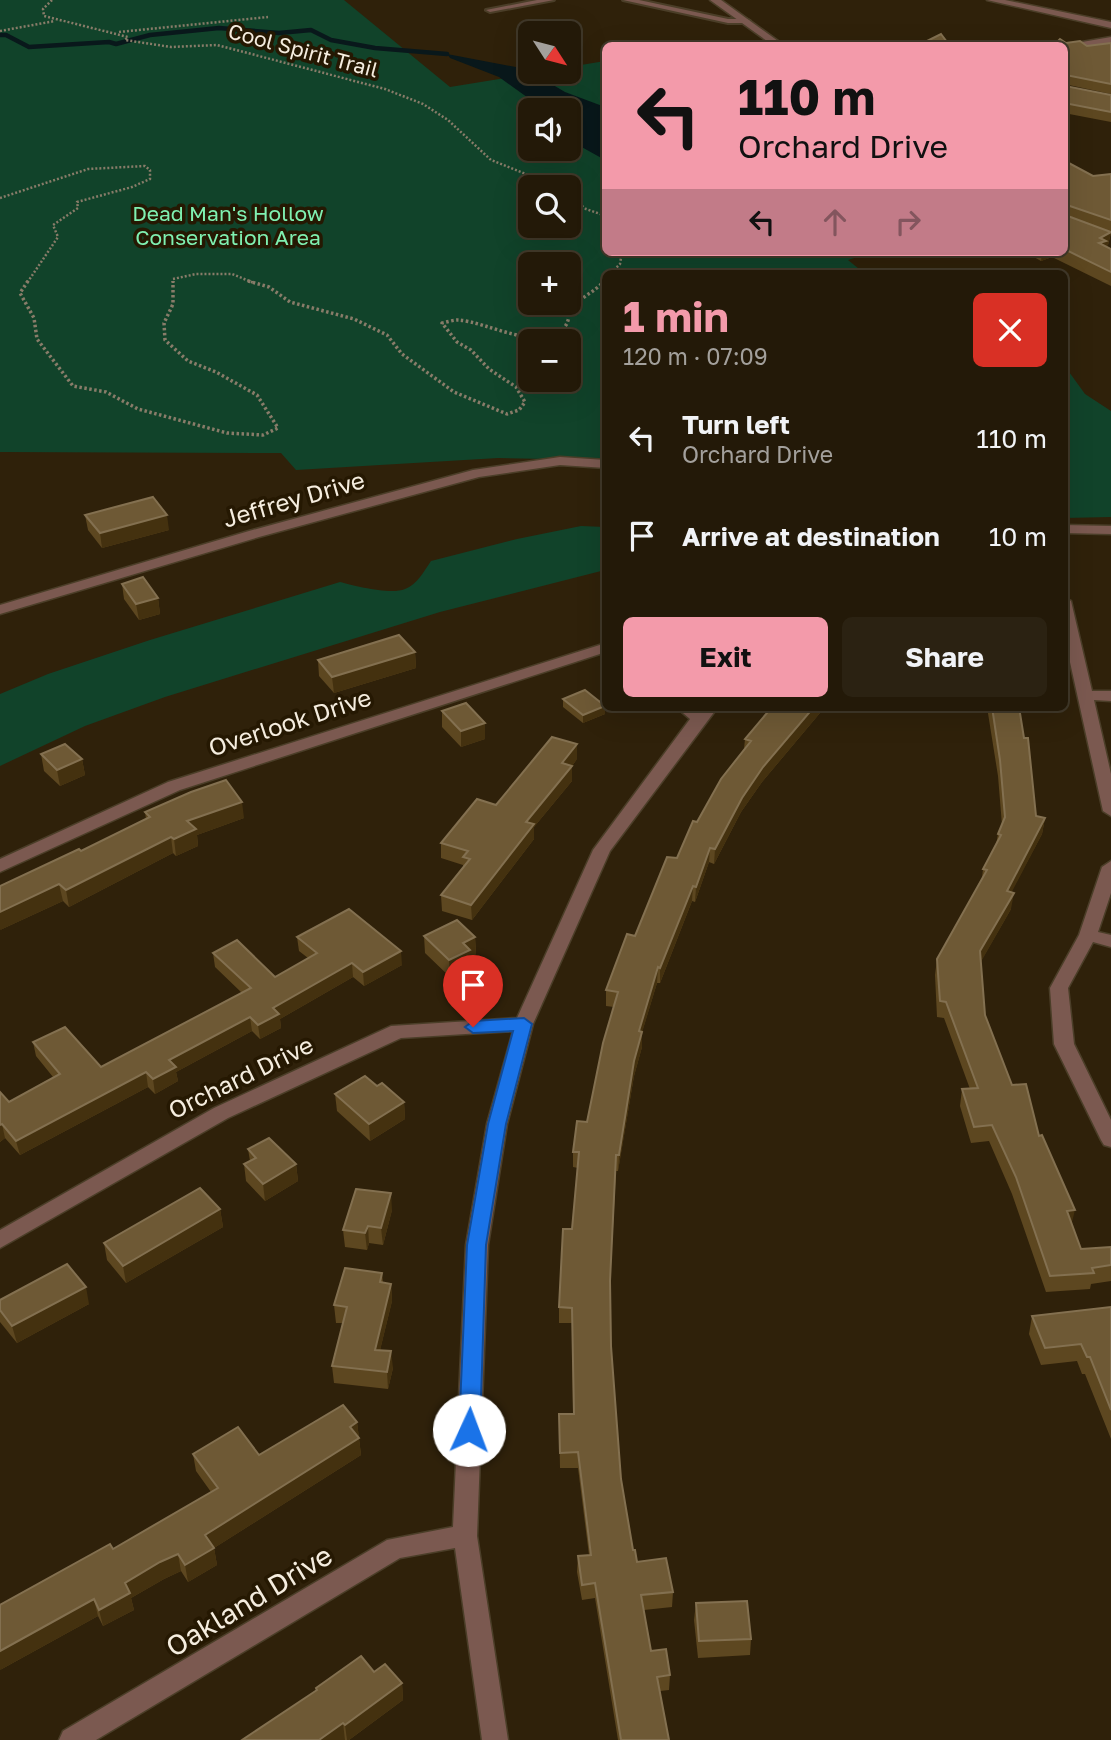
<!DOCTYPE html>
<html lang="en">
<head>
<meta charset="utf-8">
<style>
  :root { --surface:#231908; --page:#2b2212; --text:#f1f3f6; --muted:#a3a09c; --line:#403829; --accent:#f39aaa }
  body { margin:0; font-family:"Golos Text",sans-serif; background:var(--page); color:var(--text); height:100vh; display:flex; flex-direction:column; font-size:26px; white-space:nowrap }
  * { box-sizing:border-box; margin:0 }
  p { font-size:23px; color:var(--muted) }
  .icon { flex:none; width:38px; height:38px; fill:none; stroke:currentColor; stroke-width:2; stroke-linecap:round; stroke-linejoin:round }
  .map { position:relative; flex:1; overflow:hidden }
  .side { position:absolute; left:602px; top:270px; width:466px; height:441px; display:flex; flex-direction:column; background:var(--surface); border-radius:10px; box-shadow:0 7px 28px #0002,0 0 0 2px var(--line) }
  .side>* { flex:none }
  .top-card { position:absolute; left:602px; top:42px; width:466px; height:214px; border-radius:10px; box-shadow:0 7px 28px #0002,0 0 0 2px var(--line); background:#f39aaa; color:#111; overflow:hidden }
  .needle { width:46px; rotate:126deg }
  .controls { position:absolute; left:518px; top:21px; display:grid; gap:14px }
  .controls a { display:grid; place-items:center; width:63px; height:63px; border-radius:10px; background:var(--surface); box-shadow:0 7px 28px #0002,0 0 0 2px var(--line); font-size:35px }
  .pin { position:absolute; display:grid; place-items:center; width:60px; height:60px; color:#fff; margin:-72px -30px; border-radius:50% 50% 50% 0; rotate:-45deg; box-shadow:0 0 7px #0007 }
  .pin .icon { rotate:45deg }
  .me { position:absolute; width:77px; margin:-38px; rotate:2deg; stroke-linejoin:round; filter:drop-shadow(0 0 5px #0008) }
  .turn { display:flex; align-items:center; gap:24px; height:147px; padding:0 21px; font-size:32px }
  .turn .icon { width:91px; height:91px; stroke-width:2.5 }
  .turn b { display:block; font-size:49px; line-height:60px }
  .lanes { display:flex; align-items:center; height:66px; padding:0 21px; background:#0003; justify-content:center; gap:35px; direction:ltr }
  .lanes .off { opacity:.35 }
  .round { display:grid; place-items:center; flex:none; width:74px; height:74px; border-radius:10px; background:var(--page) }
  .summary { display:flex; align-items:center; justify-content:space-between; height:119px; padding:0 21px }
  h1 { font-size:42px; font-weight:700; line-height:52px; color:var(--accent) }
  .primary-button { display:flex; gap:14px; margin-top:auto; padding:14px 21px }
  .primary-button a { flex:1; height:80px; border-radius:10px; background:var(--accent); color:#111; font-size:28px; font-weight:700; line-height:80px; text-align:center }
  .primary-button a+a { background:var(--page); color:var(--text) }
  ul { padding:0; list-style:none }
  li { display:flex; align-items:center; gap:21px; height:98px; padding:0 21px }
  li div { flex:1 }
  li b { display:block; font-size:26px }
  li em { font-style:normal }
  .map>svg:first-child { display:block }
  .green { fill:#11432a; fill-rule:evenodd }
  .water { fill:#09181b }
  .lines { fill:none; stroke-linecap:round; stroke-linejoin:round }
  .stream { stroke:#09181b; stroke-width:4.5 }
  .service-casing { stroke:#4b3e28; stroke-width:4 }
  .minor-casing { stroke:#4b3e28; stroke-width:3 }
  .tertiary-casing { stroke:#4b3e28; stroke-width:3 }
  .path-far1 { stroke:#887c69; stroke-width:2.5; stroke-dasharray:2 2; stroke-linecap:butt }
  .path { stroke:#887c69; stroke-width:3.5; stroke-dasharray:2.5 2.5; stroke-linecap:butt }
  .service { fill:#7b5950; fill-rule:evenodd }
  .minor { fill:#7b5950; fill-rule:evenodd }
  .tertiary { fill:#7b5950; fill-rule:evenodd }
  .wall { fill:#5d4720 }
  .shaded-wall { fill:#44310f }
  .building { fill:#6e5935; stroke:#837050; stroke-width:2 }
  .route { fill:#1a73e8; stroke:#114b97; stroke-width:2 }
  .labels { text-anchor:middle; stroke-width:7; stroke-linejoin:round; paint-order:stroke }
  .far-street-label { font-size:21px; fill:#f5eddf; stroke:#251802 }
  .far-park-label { font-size:21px; fill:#7ff0b1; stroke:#251802 }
  .street-label { font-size:24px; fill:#f5eddf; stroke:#251802 }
  .near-street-label { font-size:28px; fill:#f5eddf; stroke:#251802 }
</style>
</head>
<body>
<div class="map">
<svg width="1111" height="1740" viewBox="0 0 1111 1740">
  <rect width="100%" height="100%" fill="#2f210a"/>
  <g class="green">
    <path d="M0 0H344L450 87 543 72H569V67L605 61 606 252H873L848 260 864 273H606L605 460 498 458 296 470 281 453 0 452ZM530 110H569V149H530ZM530 187H569V226H530ZM530 264H569V303H530ZM530 341H569V380H530Z"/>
    <path d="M1064 365 1085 394 1111 411V517L1064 518Z"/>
    <path d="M581 526 605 527V570L440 612 165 697 85 726 0 766V694L48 674 150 640 340 582C355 586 391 595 405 589 417 585 424 571 431 561L517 539Z"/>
  </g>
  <path class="water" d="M447 54 526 69 565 92 605 107V160L569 140V110H545L499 77 450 58Z"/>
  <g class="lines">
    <path class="stream" d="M0 35H6L29 47 109 42 116 44 150 35 219 28 279 33 311 30 331 40 375 48 447 54"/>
    <g class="service-casing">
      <g id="service">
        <path d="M537 0H554L490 12 486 10Z"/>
        <path d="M623 0H639L728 19H746L750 21 746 23H728Z"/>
      </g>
    </g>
    <g class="minor-casing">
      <g id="minor">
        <path d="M987 0H1005L1111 22V28Z"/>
        <path d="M1111 37V43L1064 49V46H1059Z"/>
        <path d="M560 457 606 460V468L560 465 479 477 259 537 0 614V605L249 531 473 470Z"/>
        <path d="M1064 525 1111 526V534L1064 533Z"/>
        <path d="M1064 597 1071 601 1092 691H1111V701L1094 700 1111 774V816L1103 811 1064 635Z"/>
        <path d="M606 643V652L180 790 0 872V859L168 782Z"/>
        <path d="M676 707H694L698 710 701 707H718L610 851 533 1024 507 1124 488 1245 477 1536 508 1740H482L455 1548 400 1558 96 1740H59L63 1731 387 1540 453 1527 466 1245 487 1124 513 1031 401 1038 228 1118 0 1248V1230L214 1108 391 1026 517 1018 593 850 690 719Z"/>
        <path d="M1111 861V893L1098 932 1111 935V947L1093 942 1068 988 1074 1044 1111 1120V1147L1104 1145 1101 1140 1054 1044 1050 988 1079 935 1102 867Z"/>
      </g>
    </g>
    <g class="tertiary-casing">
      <path id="tertiary" d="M710 0H721L785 46H774Z"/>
    </g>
    <g class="path-far1">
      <path d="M52 0 43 9 44 16 128 37 125 40 171 47 217 45 385 89 423 104 448 120 491 160 558 187"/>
      <path d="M0 31 55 21"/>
      <path d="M119 32 268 17"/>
      <path d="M569 196 586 209 606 216"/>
      <path d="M0 198 88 169 145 166 150 170V179L132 187 77 202 78 208 53 225 58 237 27 283"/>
      <path d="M611 273 620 264 622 252"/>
      <path d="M173 283V279L196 274H232L254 283"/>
      <path d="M602 283 606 278"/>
    </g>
    <g class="path">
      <path d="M28 281 20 293 34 318 37 339 73 386 106 392 138 409 227 433 263 435 278 428 257 395 216 372 188 361 165 340 164 323 173 304V281"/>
      <path d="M248 281 269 287 290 302 354 319 387 335 402 354 454 392 507 414 519 410 525 402 516 387 489 369 471 350 457 342 442 323C447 322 453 320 458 320 486 321 545 356 566 325 569 320 569 314 571 309 579 298 595 292 604 281"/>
    </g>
    <use href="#service" class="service"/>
    <use href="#minor" class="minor"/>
    <use href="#tertiary" class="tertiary"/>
  </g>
  <g class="wall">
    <path d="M1066 43 1087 46 1111 43V94L1064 84 1065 86 1111 95V122L1064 113V46Z"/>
    <path d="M1064 165 1093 176 1111 174V233L1108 245 1106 246 1111 249V286L1052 257 1041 261 1025 252H1064Z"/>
    <path d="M85 515 169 530 102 548 88 530Z"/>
    <path d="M122 584 158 598 160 614 139 620 124 599Z"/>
    <path d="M415 652 416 668 334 693 319 676 318 660Z"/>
    <path d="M563 699 605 714 583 723 563 707Z"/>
    <path d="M772 707H825L762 782 741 812 714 864 709 862 695 902 692 901 660 983H657L642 1032V1047L634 1076 618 1171H616L610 1287 611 1346 621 1479 633 1550 637 1562 673 1592 672 1607 644 1610 651 1651 670 1675 669 1690 660 1691 669 1740H618L595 1598 582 1600 577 1572 578 1556 589 1555 578 1468H560L559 1414H573L572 1323H559V1307L572 1229 578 1168 573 1167V1152L587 1122 614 1007 606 1006V990L697 822 744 749 745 739Z"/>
    <path d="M987 707H1019L1036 816 1045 818 1042 834 1011 892V909L981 961 985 1015 1012 1085 1039 1136 1081 1249 1111 1247V1281L1091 1284 1090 1289 1046 1292 1012 1194 989 1141 971 1143 960 1106 962 1089H970L944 1018 937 1017 935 975 937 959 982 878 983 869 996 845 998 834 1002 825 998 776Z"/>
    <path d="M442 711 485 739 461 747 442 727Z"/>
    <path d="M41 754 82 759 85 775 60 786 44 771Z"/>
    <path d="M577 759 572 766V781L534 827V839L472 920 442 911 441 895 463 867V865L441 858V843L496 805Z"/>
    <path d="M145 812 244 818 197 835 198 846 176 856 173 853 69 907 63 901 0 930 81 851 146 819Z"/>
    <path d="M424 936 475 937 476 954 471 957V967L450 977 425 953Z"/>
    <path d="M297 937 402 965 364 986 353 977 280 1019 281 1028 260 1039 252 1031 176 1072 178 1081 155 1094 148 1087 20 1155 5 1138 0 1142V1092L9 1102 53 1077 36 1056 33 1042 101 1067 242 993 215 967 213 953 275 977 308 958 299 951Z"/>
    <path d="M377 1086 404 1102 405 1119 370 1141 337 1111 335 1094Z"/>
    <path d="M248 1149 296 1164 298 1181 265 1201 246 1181 244 1164 250 1161Z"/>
    <path d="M220 1209 223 1227 126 1283 107 1260 104 1243Z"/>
    <path d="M392 1210 383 1245 369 1243 367 1250 345 1247 343 1230Z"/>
    <path d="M382 1273 383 1283 391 1284 392 1301 380 1350 393 1368 388 1389 334 1383 332 1366 343 1323H336L334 1305Z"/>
    <path d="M0 1300 89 1304 17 1343 0 1322Z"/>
    <path d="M1111 1307V1439L1085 1374H1082L1077 1361 1041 1365 1029 1334 1032 1316Z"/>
    <path d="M357 1422 361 1455 214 1548 217 1565 188 1582 181 1571 164 1579 131 1598 134 1610 103 1626 98 1616 0 1670 113 1549 211 1492 196 1471 193 1454 259 1455Z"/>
    <path d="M696 1603 751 1639 750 1655 698 1658 694 1620Z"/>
    <path d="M374 1672 402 1683 403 1700 349 1740H242L316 1691V1688Z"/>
  </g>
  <g class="shaded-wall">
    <path d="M1111 232 1108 245 1105 247 1097 255 1100 238Z"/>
    <path d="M1042 252H1053L1052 257 1041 261Z"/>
    <path d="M167 515 169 530 102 548 100 533Z"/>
    <path d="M158 598 160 614 139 620 136 604Z"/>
    <path d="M415 652 416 668 334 693 332 677Z"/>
    <path d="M605 706V714L583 723V715Z"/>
    <path d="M814 707H825L762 782 741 812 714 864 715 849 742 798 763 767Z"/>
    <path d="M485 723V739L461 747V731Z"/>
    <path d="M577 744V759L572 766V781L534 827V839L472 920 471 905 526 822 562 763Z"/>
    <path d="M82 759 85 775 60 786 57 770Z"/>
    <path d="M242 802 244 818 197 835 198 846 176 856 174 839 187 821Z"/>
    <path d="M1045 818 1042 834 1004 907 1007 891Z"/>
    <path d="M171 837 173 853 69 907 66 890Z"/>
    <path d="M710 848 709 862 695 902 696 887Z"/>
    <path d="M59 884 63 901 0 930V912Z"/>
    <path d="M693 886 692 901 660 983V968Z"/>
    <path d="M1014 893 1011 909 978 967 980 951Z"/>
    <path d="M475 937 476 954 471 957V967L450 977 449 960 463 943Z"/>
    <path d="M401 951 402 965 364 986 363 972Z"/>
    <path d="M352 963 353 977 280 1019 281 1028 260 1039 258 1025 273 1008Z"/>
    <path d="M658 967 657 983 638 1046 639 1031Z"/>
    <path d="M250 1017 252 1031 176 1072 178 1081 155 1094 153 1079 169 1060Z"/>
    <path d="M642 1032V1047L634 1076 618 1171 619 1155 634 1061Z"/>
    <path d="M146 1072 148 1087 20 1155 16 1141Z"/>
    <path d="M404 1102 405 1119 370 1141 369 1124Z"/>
    <path d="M2 1124 5 1138 0 1142V1125Z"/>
    <path d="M296 1164 298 1181 265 1201 263 1184Z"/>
    <path d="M391 1193 392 1210 383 1245 381 1228Z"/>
    <path d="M220 1209 223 1227 126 1283 123 1266Z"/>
    <path d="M1075 1210 1071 1226 1067 1211Z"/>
    <path d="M368 1226 369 1243 367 1250 365 1233Z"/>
    <path d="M391 1284 392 1301 376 1367 375 1350Z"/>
    <path d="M86 1287 89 1304 17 1343 12 1326Z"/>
    <path d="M391 1351 393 1368 388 1389 387 1372Z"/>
    <path d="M357 1422 361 1455 214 1548 217 1565 188 1582 185 1565 205 1535Z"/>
    <path d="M178 1554 181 1571 164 1579 131 1598 134 1610 103 1626 99 1610 125 1583 160 1562Z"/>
    <path d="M94 1599 98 1616 0 1670V1651Z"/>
    <path d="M402 1683 403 1700 349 1740H347L345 1725Z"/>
    <path d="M343 1723 345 1740H319Z"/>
  </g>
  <g class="building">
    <path d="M941 34 950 46H917Z"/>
    <path d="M1060 39 1066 43 1080 41 1087 46 1111 43V84L1066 75 1064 77V46H1053Z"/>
    <path d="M1064 83 1065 86 1111 95V112L1064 103Z"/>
    <path d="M1065 161 1093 176 1111 174V220L1064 204 1065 215 1111 232 1100 238 1106 241 1099 243 1111 249V272L1064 249V165Z"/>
    <path d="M153 497 167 515 100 533 85 515Z"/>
    <path d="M143 577 158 598 136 604 122 584Z"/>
    <path d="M399 635 415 652 332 677 318 660Z"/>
    <path d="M585 690 605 706 583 715 563 699Z"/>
    <path d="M466 703 485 723 461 731 442 711Z"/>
    <path d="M772 707H814L763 767 742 798 715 849 710 848 696 887 693 886 660 968 658 967 639 1031 642 1032 634 1061 619 1155H616L610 1281 611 1346 621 1479 633 1550H635L637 1562 666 1558 673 1592 641 1595 651 1651 666 1649 670 1675 657 1677 669 1740H621L595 1583 582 1585 578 1556 591 1555 578 1452 560 1453 559 1414H574L572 1308 559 1307 563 1229H572L579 1152H573L577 1121 587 1122 603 1043 618 992 606 990 627 934 635 936 667 857 677 858 693 821 697 822 721 779 751 741 745 739Z"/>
    <path d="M992 707H1019L1024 738H1028L1036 816 1045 818 1007 891 1014 893 980 951 985 1015 1012 1085 1026 1084 1039 1136 1042 1135 1075 1210 1067 1211 1081 1249 1111 1247V1265L1092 1268 1094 1273 1050 1276 1016 1177 992 1125 974 1127 962 1089 978 1088 946 1002 940 1001 937 959 987 870 983 869 1001 835 998 834 1005 817 1000 760Z"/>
    <path d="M552 737 577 744 562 763 572 766 526 822 534 824 471 905 441 895 470 859 463 857 468 851 441 843 477 799 496 805Z"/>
    <path d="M65 744 82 759 57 770 41 754Z"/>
    <path d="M226 780 242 802 187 821 196 829 174 839 171 837 66 890 59 884 0 912V886L79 849 81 851 150 817 145 812 191 792Z"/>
    <path d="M349 909 401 951 363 972 352 963 273 1008 279 1014 258 1025 250 1017 169 1060 176 1067 153 1079 146 1072 16 1141 2 1124 0 1125V1092L9 1102 60 1074 33 1042 65 1027 101 1067 251 988 213 953 237 940 275 977 317 953 297 937Z"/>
    <path d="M457 920 475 937 463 943 470 950 449 960 424 936Z"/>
    <path d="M365 1076 377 1086 382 1083 404 1102 369 1124 335 1094Z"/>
    <path d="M269 1138 296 1164 263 1184 244 1164 256 1158 248 1149Z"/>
    <path d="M200 1188 220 1209 123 1266 104 1243Z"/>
    <path d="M356 1189 391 1193 381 1228 368 1226 365 1233 343 1230Z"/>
    <path d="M67 1264 86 1287 12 1326 0 1310V1300Z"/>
    <path d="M345 1268 382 1273 380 1282 391 1284 375 1350 391 1351 387 1372 332 1366 347 1307 334 1305Z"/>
    <path d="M1111 1307V1410L1090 1357H1087L1081 1344 1045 1348 1032 1316Z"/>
    <path d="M343 1405 357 1422 350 1427 359 1438 205 1535 214 1548 185 1565 178 1554 160 1562 125 1583 130 1593 99 1610 94 1599 0 1651V1605L110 1544 113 1549 218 1488 193 1454 238 1427 259 1455Z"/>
    <path d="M747 1601 751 1639 699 1641 696 1603Z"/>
    <path d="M361 1656 374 1672 385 1664 402 1683 345 1725 343 1723 319 1740H242L317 1690 316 1688Z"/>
  </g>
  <path class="route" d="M524 1018 532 1024 506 1124 486 1245 480 1430 477 1436 469 1439 462 1436 459 1430 467 1245 488 1124 513 1031 473 1033 465 1027 473 1021Z"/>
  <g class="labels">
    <g class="far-street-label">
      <text transform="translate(303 51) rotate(15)" y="7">Cool Spirit Trail</text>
    </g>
    <g class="far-park-label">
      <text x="228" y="221">Dead Man's Hollow<tspan x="228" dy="24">Conservation Area</tspan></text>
    </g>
    <g class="street-label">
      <text transform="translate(294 500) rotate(-16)" y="8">Jeffrey Drive</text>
      <text transform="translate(290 723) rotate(-18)" y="8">Overlook Drive</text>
      <text transform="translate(241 1078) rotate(-26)" y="8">Orchard Drive</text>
    </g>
    <g class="near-street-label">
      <text transform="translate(249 1601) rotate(-31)" y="10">Oakland Drive</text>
    </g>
  </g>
</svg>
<div class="controls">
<a><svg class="needle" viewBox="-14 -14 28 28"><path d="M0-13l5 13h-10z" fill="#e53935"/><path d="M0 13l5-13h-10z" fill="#a3a09c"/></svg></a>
<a><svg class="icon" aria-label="sound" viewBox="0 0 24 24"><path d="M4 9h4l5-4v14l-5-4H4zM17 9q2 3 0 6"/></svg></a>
<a><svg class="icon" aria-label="search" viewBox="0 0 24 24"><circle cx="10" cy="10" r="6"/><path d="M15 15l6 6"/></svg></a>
<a>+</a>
<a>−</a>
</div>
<div class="pin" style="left:473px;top:1027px;background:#d93025"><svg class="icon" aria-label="arrive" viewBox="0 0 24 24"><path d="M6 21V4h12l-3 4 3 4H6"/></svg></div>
<svg class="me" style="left:469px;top:1430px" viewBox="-20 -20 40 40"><circle r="19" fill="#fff"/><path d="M0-13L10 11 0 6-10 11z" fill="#1a73e8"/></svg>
<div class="top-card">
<div class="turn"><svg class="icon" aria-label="left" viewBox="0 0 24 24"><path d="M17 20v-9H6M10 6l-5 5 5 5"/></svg><div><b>110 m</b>Orchard Drive</div></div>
<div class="lanes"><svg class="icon" aria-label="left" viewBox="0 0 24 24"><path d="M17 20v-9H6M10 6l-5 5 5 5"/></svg><svg class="icon off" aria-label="ahead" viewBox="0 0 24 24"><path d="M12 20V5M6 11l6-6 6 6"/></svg><svg class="icon off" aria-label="right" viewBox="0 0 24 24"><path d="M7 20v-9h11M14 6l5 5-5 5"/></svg></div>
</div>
<section class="side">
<div class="summary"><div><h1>1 min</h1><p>120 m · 07:09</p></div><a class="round" style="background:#d93025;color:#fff"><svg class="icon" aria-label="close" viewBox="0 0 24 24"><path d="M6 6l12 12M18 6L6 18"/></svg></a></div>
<ul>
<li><svg class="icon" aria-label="left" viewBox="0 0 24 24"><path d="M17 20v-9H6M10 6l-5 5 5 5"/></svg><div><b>Turn left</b><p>Orchard Drive</p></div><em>110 m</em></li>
<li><svg class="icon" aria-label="arrive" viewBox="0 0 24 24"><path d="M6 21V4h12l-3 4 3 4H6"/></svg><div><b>Arrive at destination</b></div><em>10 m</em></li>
</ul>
<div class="primary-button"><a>Exit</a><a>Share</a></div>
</section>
</div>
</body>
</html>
